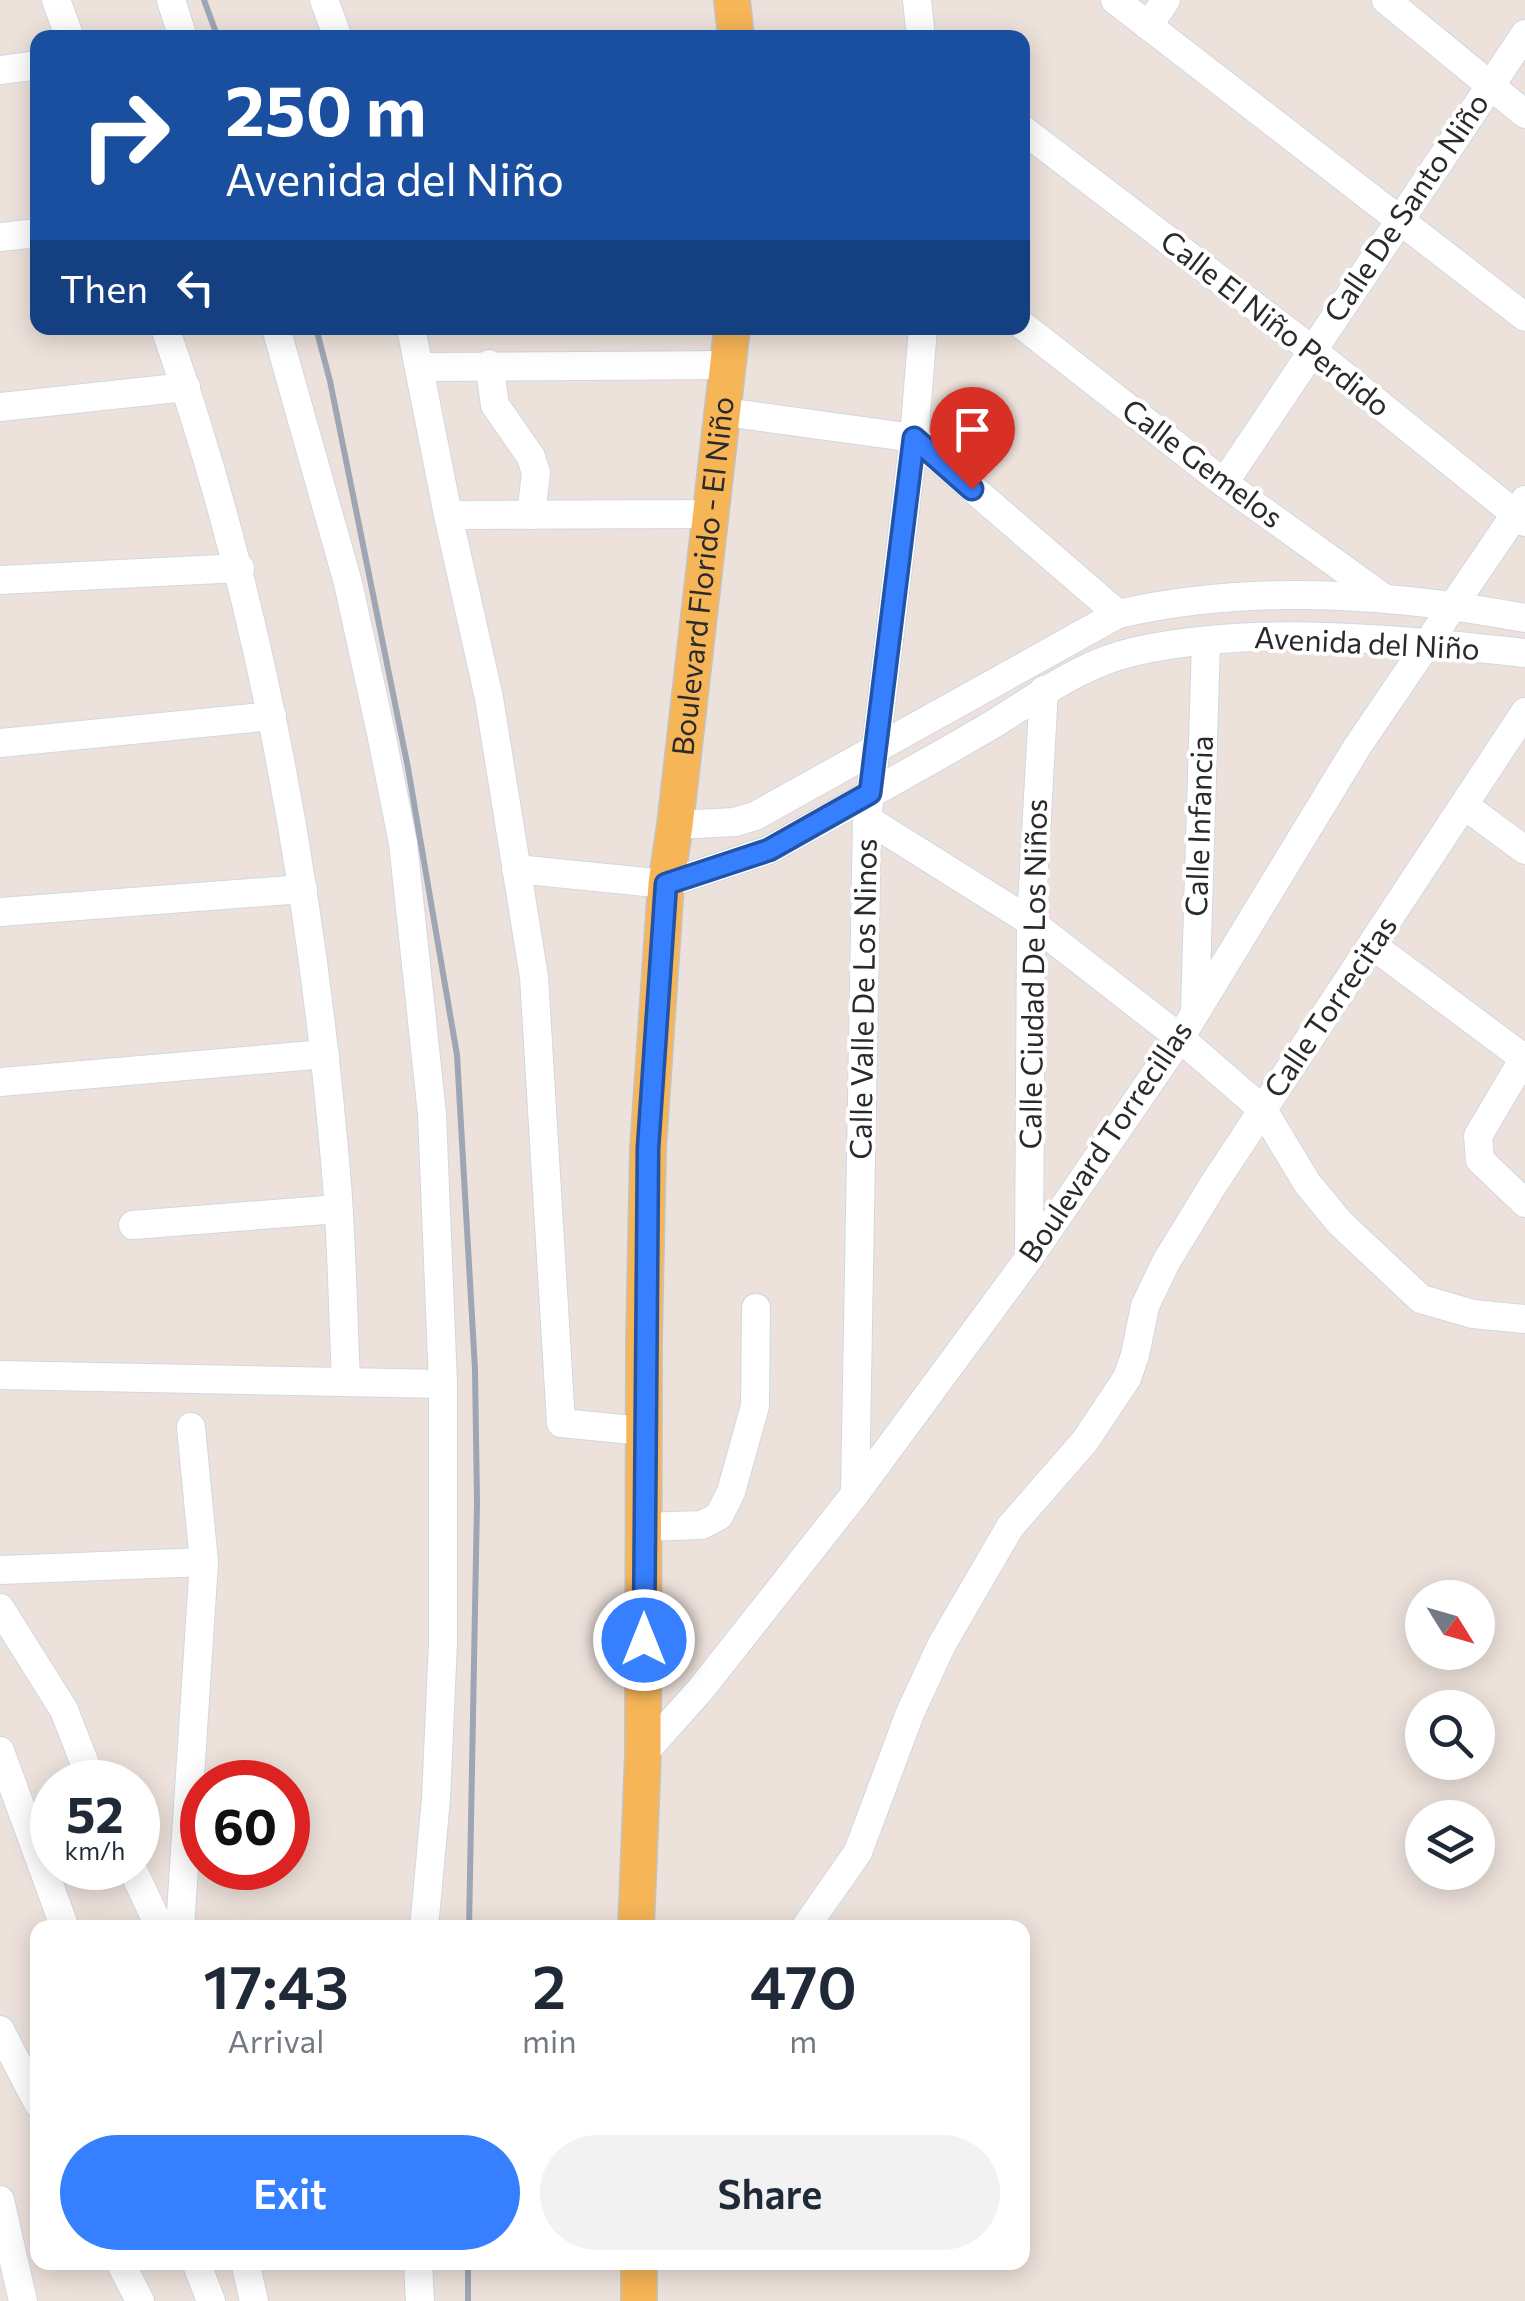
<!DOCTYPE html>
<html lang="en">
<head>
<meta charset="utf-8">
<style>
  :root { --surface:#fff; --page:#f2f2f3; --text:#1f2937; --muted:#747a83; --accent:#367fff }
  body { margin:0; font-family:Commissioner,sans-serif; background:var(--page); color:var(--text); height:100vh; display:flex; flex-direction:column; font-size:38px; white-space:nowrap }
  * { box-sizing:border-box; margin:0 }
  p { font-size:32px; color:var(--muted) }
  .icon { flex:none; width:55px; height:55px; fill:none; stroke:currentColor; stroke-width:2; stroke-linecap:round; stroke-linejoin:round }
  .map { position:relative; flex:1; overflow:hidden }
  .details { position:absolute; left:30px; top:1920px; width:1000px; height:350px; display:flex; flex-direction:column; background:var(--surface); border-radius:20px; box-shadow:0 5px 25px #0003 }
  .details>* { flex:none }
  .guide { position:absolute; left:30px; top:30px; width:1000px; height:305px; border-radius:20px; box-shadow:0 5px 25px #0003; background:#1a4fa0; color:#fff; overflow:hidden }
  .needle { width:65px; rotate:127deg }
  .buttons { position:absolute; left:1405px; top:1580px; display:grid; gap:20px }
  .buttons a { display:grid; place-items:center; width:90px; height:90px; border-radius:50%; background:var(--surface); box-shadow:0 5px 25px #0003; font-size:50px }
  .speed { position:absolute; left:30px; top:1760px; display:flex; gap:20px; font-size:50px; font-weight:700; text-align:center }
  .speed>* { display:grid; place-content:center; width:130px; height:130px; border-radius:50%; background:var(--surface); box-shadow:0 5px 25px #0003; line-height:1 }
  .speed small { font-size:25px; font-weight:400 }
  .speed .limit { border:15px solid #d22; background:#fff; color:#111 }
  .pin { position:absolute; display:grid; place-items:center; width:85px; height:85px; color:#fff; margin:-102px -42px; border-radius:50% 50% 50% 0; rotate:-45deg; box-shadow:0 0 10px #0007 }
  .pin .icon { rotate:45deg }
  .me { position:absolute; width:110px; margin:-55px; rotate:0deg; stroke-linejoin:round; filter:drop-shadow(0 0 8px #0008) }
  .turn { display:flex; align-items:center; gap:35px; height:210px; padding:0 30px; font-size:45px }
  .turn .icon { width:130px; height:130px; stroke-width:2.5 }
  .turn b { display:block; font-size:70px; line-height:85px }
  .then { display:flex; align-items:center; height:95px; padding:0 30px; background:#0003; gap:20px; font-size:38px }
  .eta { display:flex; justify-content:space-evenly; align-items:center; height:170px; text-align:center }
  .eta b { font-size:60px; font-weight:600; line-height:70px }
  .action { display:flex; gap:20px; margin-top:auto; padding:20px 30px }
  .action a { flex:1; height:115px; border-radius:60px; background:var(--accent); color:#fff; font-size:40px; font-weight:600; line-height:115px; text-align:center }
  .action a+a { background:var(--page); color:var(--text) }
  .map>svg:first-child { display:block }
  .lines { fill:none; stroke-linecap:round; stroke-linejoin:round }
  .minor-casing { stroke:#d0d7e3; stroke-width:30 }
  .major-casing { stroke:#c3c3c3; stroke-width:38 }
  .minor { stroke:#fff; stroke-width:28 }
  .major { stroke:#f6b557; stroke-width:35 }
  .rail { stroke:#9ea5b5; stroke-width:6 }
  .route-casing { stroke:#2353a6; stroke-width:25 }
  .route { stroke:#367fff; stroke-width:18 }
  .labels { text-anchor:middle; stroke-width:8; stroke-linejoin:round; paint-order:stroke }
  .street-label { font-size:30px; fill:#2a2a2a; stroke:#fff }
</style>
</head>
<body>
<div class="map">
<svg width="1525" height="2301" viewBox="0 0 1525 2301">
  <rect width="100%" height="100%" fill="#ede2db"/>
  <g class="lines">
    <g class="minor-casing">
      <g id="minor">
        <path d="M56 0 70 38"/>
        <path d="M171 0 183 38"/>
        <path d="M324 0 338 38"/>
        <path d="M917 0 921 38"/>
        <path d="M1115 0 1525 317"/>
        <path d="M1386 0 1525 114"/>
        <path d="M1148 26 1166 0"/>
        <path d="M0 70 38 65"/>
        <path d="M1022 129 1312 350 1525 522"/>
        <path d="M0 237 38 233"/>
        <path d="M1022 325 1224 483 1384 598"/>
        <path d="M165 328C262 604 313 893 337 1184 342 1250 343 1315 346 1381"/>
        <path d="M276 328 348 583 381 733 403 843 432 1114 443 1384V1642L436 1799 424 1928"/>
        <path d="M411 328 448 515 489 698 534 977 561 1423 643 1431"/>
        <path d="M489 364 495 405 531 457 536 473 531 515"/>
        <path d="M419 367 728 365"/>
        <path d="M0 407 186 387"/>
        <path d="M724 412 914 438 1118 614"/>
        <path d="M1224 483 1525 34"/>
        <path d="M448 515 712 514"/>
        <path d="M0 580 240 568"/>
        <path d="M0 743 272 716"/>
        <path d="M1465 806 1525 850"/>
        <path d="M867 819 1031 922 1180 1038 1263 1110 1307 1183 1340 1223 1421 1299 1473 1314 1525 1319"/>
        <path d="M675 825 735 822 755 816 1118 614C1251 583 1392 593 1525 618"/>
        <path d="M516 869 666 884 769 850C844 808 921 767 995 723 1040 695 1084 662 1137 651 1258 624 1403 640 1525 653"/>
        <path d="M0 912 303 889"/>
        <path d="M1372 945 1525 1059"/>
        <path d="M1195 1010 1206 641"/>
        <path d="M1524 1058 1478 1136 1480 1160 1525 1203"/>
        <path d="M0 1082 325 1054"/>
        <path d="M133 1225 338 1209"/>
        <path d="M1029 1258 1031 922 1044 690"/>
        <path d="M0 1375 443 1384"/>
        <path d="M855 1494 867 819 914 438 923 328"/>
        <path d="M643 1527 702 1525 719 1516 731 1492 755 1406 756 1308"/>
        <path d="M0 1570 204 1562"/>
        <path d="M0 1608 64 1710 92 1782"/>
        <path d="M0 1751 65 1928"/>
        <path d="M643 1754 701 1689 855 1494 1029 1258 1180 1038 1357 747 1525 500"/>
        <path d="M132 1868 160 1928"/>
        <path d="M180 1928 204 1562 191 1427"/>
        <path d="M805 1928 858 1852 910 1713 942 1644 1010 1527 1085 1441 1127 1378 1135 1355 1145 1306 1166 1262 1213 1185 1525 712"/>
        <path d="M0 2030 38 2103"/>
        <path d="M0 2200 23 2301"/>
        <path d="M120 2262 140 2301"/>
        <path d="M196 2262 211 2301"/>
        <path d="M245 2262 254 2301"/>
        <path d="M418 2262 420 2301"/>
      </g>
    </g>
    <g class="major-casing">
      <g id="major">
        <path d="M732 0 736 38"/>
        <path id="s1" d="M636 1928 643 1754 644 1339 648 1149 666 884 675 825 732 328"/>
        <path d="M639 2301V2262"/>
      </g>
    </g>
    <use href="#minor" class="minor"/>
    <use href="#major" class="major"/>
    <g class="rail">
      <path d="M204 0 218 38"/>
      <path d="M316 328 330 381 408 768 457 1055 475 1369 477 1503 469 1928"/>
      <path d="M468 2301V2262"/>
    </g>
  </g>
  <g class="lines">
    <g class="route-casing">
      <path id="route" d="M644 1640 648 1148 666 884 769 850 870 793 914 438 972 489"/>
    </g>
    <use href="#route" class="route"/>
  </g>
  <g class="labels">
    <g class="street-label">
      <text transform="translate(1407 208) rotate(-56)" y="10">Calle De Santo Niño</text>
      <text transform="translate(1275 324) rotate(38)" y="10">Calle El Niño Perdido</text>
      <text transform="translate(1202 464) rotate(37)" y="10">Calle Gemelos</text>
      <text dy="10" stroke="none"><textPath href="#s1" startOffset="1355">Boulevard Florido - El Niño</textPath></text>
      <text transform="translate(1367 644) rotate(3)" y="10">Avenida del Niño</text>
      <text transform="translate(1200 826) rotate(-88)" y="10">Calle Infancia</text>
      <text transform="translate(1034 974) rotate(-89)" y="10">Calle Ciudad De Los Niños</text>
      <text transform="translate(864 999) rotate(-89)" y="10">Calle Valle De Los Ninos</text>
      <text transform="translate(1331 1007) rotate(-56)" y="10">Calle Torrecitas</text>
      <text transform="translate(1106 1142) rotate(-56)" y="10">Boulevard Torrecillas</text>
    </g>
  </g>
</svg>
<div class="buttons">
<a><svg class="needle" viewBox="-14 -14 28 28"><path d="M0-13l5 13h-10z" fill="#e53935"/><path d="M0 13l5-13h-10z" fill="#747a83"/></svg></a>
<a><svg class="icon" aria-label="search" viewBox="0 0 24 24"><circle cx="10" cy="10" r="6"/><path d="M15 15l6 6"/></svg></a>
<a><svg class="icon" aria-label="layers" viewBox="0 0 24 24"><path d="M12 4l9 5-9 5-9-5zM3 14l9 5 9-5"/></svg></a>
</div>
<div class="speed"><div>52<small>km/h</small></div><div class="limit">60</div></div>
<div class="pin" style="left:972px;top:489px;background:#d93025"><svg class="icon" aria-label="arrive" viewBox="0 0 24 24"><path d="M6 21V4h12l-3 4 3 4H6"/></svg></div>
<svg class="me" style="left:644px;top:1640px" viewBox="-20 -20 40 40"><circle r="17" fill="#367fff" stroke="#fff" stroke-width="3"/><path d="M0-11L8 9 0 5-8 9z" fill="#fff"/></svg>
<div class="guide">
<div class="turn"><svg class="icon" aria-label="right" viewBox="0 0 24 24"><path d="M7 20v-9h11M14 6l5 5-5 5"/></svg><div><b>250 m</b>Avenida del Niño</div></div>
<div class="then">Then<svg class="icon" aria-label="left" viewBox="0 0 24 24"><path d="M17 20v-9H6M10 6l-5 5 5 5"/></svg></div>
</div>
<section class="details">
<div class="eta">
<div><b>17:43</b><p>Arrival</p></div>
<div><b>2</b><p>min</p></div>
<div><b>470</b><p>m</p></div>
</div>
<div class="action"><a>Exit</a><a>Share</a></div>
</section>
</div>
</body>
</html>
